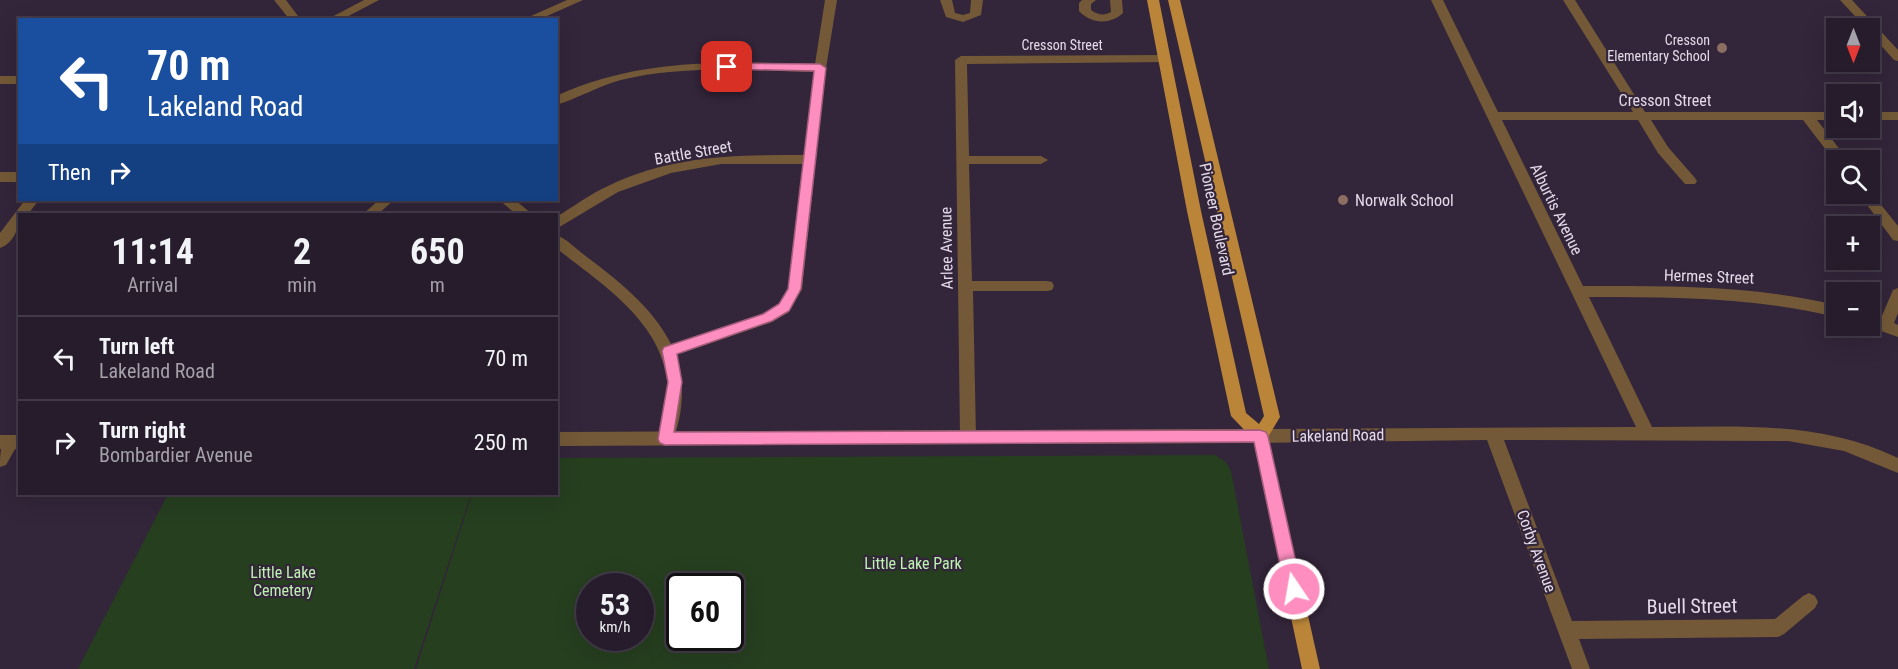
<!DOCTYPE html>
<html lang="en">
<head>
<meta charset="utf-8">
<style>
  :root { --surface:#261c2c; --page:#322938; --text:#f1f3f6; --muted:#a4a1a9; --line:#423a48 }
  body { margin:0; font-family:"Roboto Condensed",sans-serif; background:var(--page); color:var(--text); height:100vh; display:flex; flex-direction:column; font-size:22px; white-space:nowrap }
  * { box-sizing:border-box; margin:0 }
  p { font-size:20px; color:var(--muted) }
  .icon { flex:none; width:33px; height:33px; fill:none; stroke:currentColor; stroke-width:2; stroke-linecap:round; stroke-linejoin:round }
  .map { position:relative; flex:1; overflow:hidden }
  .drawer { position:absolute; left:18px; top:213px; width:540px; height:282px; display:flex; flex-direction:column; background:var(--surface); border-radius:0px; box-shadow:0 6px 24px #0002,0 0 0 2px var(--line) }
  .drawer>* { flex:none }
  .guide { position:absolute; left:18px; top:18px; width:540px; height:183px; border-radius:0px; box-shadow:0 6px 24px #0002,0 0 0 2px var(--line); background:#1a4fa0; color:#fff; overflow:hidden }
  .needle { width:39px; rotate:180deg }
  .controls { position:absolute; left:1826px; top:18px; display:grid; gap:12px }
  .controls a { display:grid; place-items:center; width:54px; height:54px; border-radius:0px; background:var(--surface); box-shadow:0 6px 24px #0002,0 0 0 2px var(--line); font-size:30px }
  .speed { position:absolute; left:576px; top:573px; display:flex; gap:12px; font-size:30px; font-weight:700; text-align:center }
  .speed>* { display:grid; place-content:center; width:78px; height:78px; border-radius:50%; background:var(--surface); box-shadow:0 6px 24px #0002,0 0 0 2px var(--line); line-height:1 }
  .speed small { font-size:15px; font-weight:400 }
  .speed .limit { border:3px solid #111; border-radius:9px; background:#fff; color:#111 }
  .pin { position:absolute; display:grid; place-items:center; width:51px; height:51px; color:#fff; margin:-26px; border-radius:12px; box-shadow:0 3px 9px #0006 }
  .me { position:absolute; width:66px; margin:-33px; rotate:348deg; stroke-linejoin:round; filter:drop-shadow(0 0 4px #0008) }
  .turn { display:flex; align-items:center; gap:21px; height:126px; padding:0 30px; font-size:27px }
  .turn .icon { width:78px; height:78px; stroke-width:2.5 }
  .turn b { display:block; font-size:42px; line-height:51px }
  .then { display:flex; align-items:center; height:57px; padding:0 30px; background:#0003; gap:12px; font-size:22px }
  .eta { display:flex; justify-content:space-evenly; align-items:center; height:102px; text-align:center }
  .eta b { font-size:36px; font-weight:700; line-height:42px }
  ul { padding:0; list-style:none }
  li { display:flex; align-items:center; gap:18px; height:84px; padding:0 30px; border-top:2px solid var(--line) }
  li div { flex:1 }
  li b { display:block; font-size:22px }
  li em { font-style:normal }
  .map>svg:first-child { display:block }
  .green { fill:#263f1f; fill-rule:evenodd }
  .lines { fill:none; stroke-linecap:round; stroke-linejoin:round }
  .minor { fill:#735937; fill-rule:evenodd }
  .tertiary { fill:#735937; fill-rule:evenodd }
  .primary { fill:#ba8538; fill-rule:evenodd }
  .route { fill:#fd8ebf; stroke:#a45c7c; stroke-width:1.5 }
  .education-dot { fill:#8d6e63; stroke:#33253a; stroke-width:2 }
  .labels { text-anchor:middle; stroke-width:4.5; stroke-linejoin:round; paint-order:stroke }
  .far-poi-label { font-size:14px; fill:#e4dae9; stroke:#33253a; text-anchor:end }
  .far-street-label { font-size:14px; fill:#e4dae9; stroke:#33253a }
  .street-label { font-size:16px; fill:#e4dae9; stroke:#33253a }
  .poi-label { font-size:16px; fill:#e4dae9; stroke:#33253a; text-anchor:start }
  .park-label { font-size:16px; fill:#bef2b0; stroke:#33253a }
  .near-street-label { font-size:20px; fill:#e4dae9; stroke:#33253a }
</style>
</head>
<body>
<div class="map">
<svg width="1898" height="669" viewBox="0 0 1898 669">
  <rect width="100%" height="100%" fill="#33253a"/>
  <g class="green">
    <path d="M1215 455 1225 461 1231 471 1269 669H416L472 494H556L557 458ZM590 586H640V638H590ZM680 586H730V638H680Z"/>
    <path d="M168 494H471L414 669H78Z"/>
  </g>
  <g class="lines">
    <g class="minor">
      <path d="M274 0H286L301 20H290Z"/>
      <path d="M364 0H379L341 20H326Z"/>
      <path d="M567 0H583L538 20H522Z"/>
      <path d="M825 0H837L826 68 802 289 789 312 772 322 676 355C686 380 683 419 671 444L665 446 659 444 657 439C661 420 669 399 667 380 660 320 599 282 556 248V235C566 238 575 248 583 254 616 279 652 306 671 344L762 314 779 304 788 289 803 164H721L671 173 618 192 556 229V217C573 207 590 194 608 186 672 155 735 155 804 155L814 72C750 70 683 65 621 80 598 86 579 98 556 105V96C641 57 724 62 815 64Z"/>
      <path d="M940 0H952L955 13 963 15 970 13 971 0H983L981 15 963 22 946 17Z"/>
      <path d="M1096 0 1091 4V10C1098 15 1104 16 1111 12L1110 0H1122L1123 13C1110 25 1091 24 1079 11V3L1082 0Z"/>
      <path d="M1431 0H1443L1498 112H1633L1563 0H1575L1645 112H1836V120H1817L1848 160H1836V163L1803 120H1651L1668 147 1695 178 1697 181 1695 184H1685L1658 153 1638 120H1502L1583 286C1669 286 1752 285 1836 305V317C1754 297 1673 297 1589 297L1652 427C1737 427 1820 420 1898 458V473L1844 451 1788 441 1504 440 1572 621 1775 619 1803 596 1809 593 1815 596 1818 602 1815 608 1784 634 1778 637 1579 639 1590 669H1572L1487 440 1260 443 1254 441 1252 436 1254 431 1260 429 1636 427Z"/>
      <path d="M1840 0H1852L1898 50V61L1894 60 1869 32V28H1866Z"/>
      <path d="M1164 55 1170 59 1168 62 967 64 969 156H1041L1048 160 1041 164H969L972 281H1047L1052 282 1054 286 1052 290 1047 291H973L976 436 974 441 968 443 962 441 960 436 955 60 961 56Z"/>
      <rect x="0" y="76" width="20" height="8"/>
      <rect x="1869" y="112" width="29" height="8"/>
      <rect x="0" y="172" width="20" height="10"/>
      <path d="M1869 190 1898 226V241L1893 240 1859 194H1869Z"/>
      <path d="M25 200H39L28 214H20C20 227 13 244 0 248V233Z"/>
      <path d="M379 200H394L378 214H363Z"/>
      <path d="M499 200H515L532 214H516Z"/>
      <path d="M1898 288V313L1894 323 1898 325V337L1867 326 1869 314 1881 318 1893 290Z"/>
      <path d="M11 435 17 437 19 442 6 465 0 467C0 455 0 440 11 435Z"/>
    </g>
    <g class="tertiary">
      <path d="M1260 429 1266 431 1268 436 1266 441 1260 443 556 446V432Z"/>
      <rect x="0" y="435" width="20" height="14"/>
    </g>
    <path class="primary" d="M1147 0H1159L1201 211 1246 413 1259 424 1264 416 1168 0H1180L1280 417 1268 437 1320 669H1302L1253 439 1231 416 1187 211Z"/>
  </g>
  <path class="route" d="M727 63 820 64 826 68 801 289 789 311 772 321 677 354 682 382 674 432 1260 430 1266 432 1268 436 1302 589 1299 594 1294 597 1288 594 1285 589 1254 442 665 445 660 443 658 439 668 382 662 351 664 347 763 314 779 304 788 289 814 71 723 69V64Z"/>
  <g class="education-dot">
    <circle cx="1722" cy="48" r="6"/>
    <circle cx="1343" cy="200" r="6"/>
  </g>
  <g class="labels">
    <g class="far-poi-label">
      <text x="1710" y="45">Cresson<tspan x="1710" dy="16">Elementary School</tspan></text>
    </g>
    <g class="far-street-label">
      <text x="1062" y="50">Cresson Street</text>
    </g>
    <g class="street-label">
      <text x="1665" y="106">Cresson Street</text>
      <text transform="translate(693 152) rotate(-10)" y="6">Battle Street</text>
      <text transform="translate(1557 209) rotate(64)" y="6">Alburtis Avenue</text>
      <text transform="translate(1217 219) rotate(78)" y="6">Pioneer Boulevard</text>
      <text transform="translate(946 248) rotate(-91)" y="6">Arlee Avenue</text>
      <text transform="translate(1709 276) rotate(2)" y="6">Hermes Street</text>
      <text transform="translate(1338 435) rotate(-1)" y="6">Lakeland Road</text>
      <text transform="translate(1537 551) rotate(70)" y="6">Corby Avenue</text>
    </g>
    <g class="poi-label">
      <text x="1355" y="206">Norwalk School</text>
    </g>
    <g class="park-label">
      <text x="913" y="569">Little Lake Park</text>
      <text x="283" y="578">Little Lake<tspan x="283" dy="18">Cemetery</tspan></text>
    </g>
    <g class="near-street-label">
      <text transform="translate(1692 606) rotate(-1)" y="7">Buell Street</text>
    </g>
  </g>
</svg>
<div class="controls">
<a><svg class="needle" viewBox="-14 -14 28 28"><path d="M0-13l5 13h-10z" fill="#e53935"/><path d="M0 13l5-13h-10z" fill="#a4a1a9"/></svg></a>
<a><svg class="icon" aria-label="sound" viewBox="0 0 24 24"><path d="M4 9h4l5-4v14l-5-4H4zM17 9q2 3 0 6"/></svg></a>
<a><svg class="icon" aria-label="search" viewBox="0 0 24 24"><circle cx="10" cy="10" r="6"/><path d="M15 15l6 6"/></svg></a>
<a>+</a>
<a>−</a>
</div>
<div class="speed"><div>53<small>km/h</small></div><div class="limit">60</div></div>
<div class="pin" style="left:727px;top:67px;background:#d93025"><svg class="icon" aria-label="arrive" viewBox="0 0 24 24"><path d="M6 21V4h12l-3 4 3 4H6"/></svg></div>
<svg class="me" style="left:1294px;top:589px" viewBox="-20 -20 40 40"><circle r="17" fill="#fd8ebf" stroke="#fff" stroke-width="3"/><path d="M0-11L8 9 0 5-8 9z" fill="#fff"/></svg>
<div class="guide">
<div class="turn"><svg class="icon" aria-label="left" viewBox="0 0 24 24"><path d="M17 20v-9H6M10 6l-5 5 5 5"/></svg><div><b>70 m</b>Lakeland Road</div></div>
<div class="then">Then<svg class="icon" aria-label="right" viewBox="0 0 24 24"><path d="M7 20v-9h11M14 6l5 5-5 5"/></svg></div>
</div>
<section class="drawer">
<div class="eta">
<div><b>11:14</b><p>Arrival</p></div>
<div><b>2</b><p>min</p></div>
<div><b>650</b><p>m</p></div>
</div>
<ul>
<li><svg class="icon" aria-label="left" viewBox="0 0 24 24"><path d="M17 20v-9H6M10 6l-5 5 5 5"/></svg><div><b>Turn left</b><p>Lakeland Road</p></div><em>70 m</em></li>
<li><svg class="icon" aria-label="right" viewBox="0 0 24 24"><path d="M7 20v-9h11M14 6l5 5-5 5"/></svg><div><b>Turn right</b><p>Bombardier Avenue</p></div><em>250 m</em></li>
</ul>
</section>
</div>
</body>
</html>
